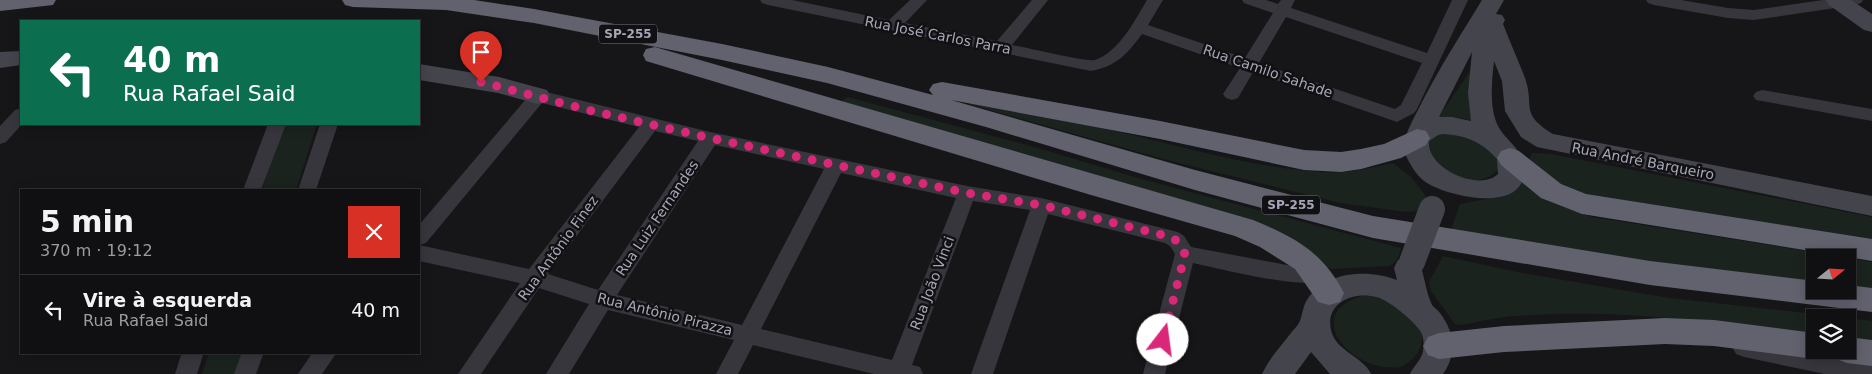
<!DOCTYPE html>
<html lang="pt">
<head>
<meta charset="utf-8">
<style>
  :root { --surface:#101012; --page:#1e1e20; --text:#f1f3f6; --muted:#9c9d9f; --line:#303032 }
  body { margin:0; font-family:"DejaVu Sans",sans-serif; background:var(--page); color:var(--text); height:100vh; display:flex; flex-direction:column; font-size:19px; white-space:nowrap }
  * { box-sizing:border-box; margin:0 }
  p { font-size:16px; color:var(--muted) }
  .icon { flex:none; width:28px; height:28px; fill:none; stroke:currentColor; stroke-width:2; stroke-linecap:round; stroke-linejoin:round }
  .map { position:relative; flex:1; overflow:hidden }
  .details { position:absolute; left:20px; top:189px; width:400px; height:165px; display:flex; flex-direction:column; background:var(--surface); border-radius:0px; box-shadow:0 2px 12px #0003,0 0 0 1px var(--line) }
  .details>* { flex:none }
  .guide { position:absolute; left:20px; top:20px; width:400px; height:105px; border-radius:0px; box-shadow:0 2px 12px #0003,0 0 0 1px var(--line); background:#0b6e4f; color:#fff; overflow:hidden }
  .needle { width:32px; rotate:72deg }
  .fabs { position:absolute; left:1806px; top:249px; display:grid; gap:10px }
  .fabs a { display:grid; place-items:center; width:50px; height:50px; border-radius:0px; background:var(--surface); box-shadow:0 2px 12px #0003,0 0 0 1px var(--line); font-size:25px }
  .pin { position:absolute; display:grid; place-items:center; width:42px; height:42px; color:#fff; margin:-51px -21px; border-radius:50% 50% 50% 0; rotate:-45deg; box-shadow:0 0 5px #0007 }
  .pin .icon { rotate:45deg }
  .me { position:absolute; width:55px; margin:-28px; rotate:15deg; stroke-linejoin:round; filter:drop-shadow(0 0 4px #0008) }
  .turn { display:flex; align-items:center; gap:18px; height:105px; padding:0 20px; font-size:22px }
  .turn .icon { width:65px; height:65px; stroke-width:2.5 }
  .turn b { display:block; font-size:35px; line-height:42px }
  .round { display:grid; place-items:center; flex:none; width:52px; height:52px; border-radius:0px; background:var(--page) }
  .summary { display:flex; align-items:center; justify-content:space-between; height:85px; padding:0 20px }
  h1 { font-size:30px; font-weight:800; line-height:38px }
  ul { padding:0; list-style:none }
  li { display:flex; align-items:center; gap:15px; height:70px; padding:0 20px; border-top:1px solid var(--line) }
  li div { flex:1 }
  li b { display:block; font-size:19px }
  li em { font-style:normal }
  .map>svg:first-child { display:block }
  .green { fill:#1b231f }
  .lines { fill:none; stroke-linecap:round; stroke-linejoin:round }
  .street { fill:#37363d; fill-rule:evenodd }
  .secondary { fill:#44444d; fill-rule:evenodd }
  .highway { fill:#62626f; fill-rule:evenodd }
  .secondary-bridge { stroke:#44444d; stroke-width:26 }
  .route { stroke:#db2777; stroke-width:9; stroke-dasharray:0 16.2 }
  .labels { text-anchor:middle; stroke-width:5; stroke-linejoin:round; paint-order:stroke }
  .shield { fill:#111113; stroke:#7a7a87; stroke-width:1 }
  .shield-label { font-size:12px; font-weight:bold; fill:#a7a7b9 }
  .street-label { font-size:14px; fill:#a7a7b9; stroke:#111113 }
</style>
</head>
<body>
<div class="map">
<svg width="1872" height="374" viewBox="0 0 1872 374">
  <rect width="100%" height="100%" fill="#161618"/>
  <g class="green">
    <path d="M1475 64 1480 123 1462 118H1438Z"/>
    <path d="M848 97 1038 148 1138 178 1401 248 1397 260 1390 266 1330 269 1315 256 841 101Z"/>
    <path d="M975 102C1028 113 1080 123 1132 135 1194 150 1257 168 1322 172 1345 174 1370 168 1393 163L1411 177 1426 196 1419 211 1406 212 1340 203 1171 161 968 104Z"/>
    <path d="M284 124H317L296 190H262Z"/>
    <path d="M1435 134C1445 134 1461 131 1470 135 1477 139 1490 148 1495 154 1512 175 1474 185 1459 179 1449 175 1439 166 1429 161L1428 138Z"/>
    <path d="M1532 153 1551 154 1872 217V245L1605 201 1562 188 1529 160Z"/>
    <path d="M1522 180 1556 204 1592 217 1844 257 1815 258V284L1675 267 1451 230 1460 204 1498 197 1511 192Z"/>
    <path d="M1443 256 1522 273 1669 298 1842 317 1815 318V334C1715 322 1615 308 1514 316 1497 317 1479 322 1462 325L1455 324 1431 291 1429 282Z"/>
    <path d="M1848 258 1872 262V290L1848 288Z"/>
    <path d="M1366 295C1375 296 1389 297 1396 302 1401 306 1420 325 1421 330 1426 346 1414 362 1400 367 1351 374 1298 311 1366 295Z"/>
    <path d="M1848 318 1872 321V342L1848 339Z"/>
    <path d="M209 353H244L237 374H202Z"/>
  </g>
  <g class="lines">
    <g class="street">
      <path d="M760 0H792L889 20 910 0H927L905 23 997 41 1032 0H1048L1012 45C1025 47 1086 62 1095 60 1119 52 1135 20 1147 0H1163L1148 25 1245 58 1273 13 1244 3 1242 0H1266L1278 4 1281 0H1295L1291 8 1427 53 1452 0H1468L1417 109 1414 113 1397 122 1253 72 1238 98 1232 100 1226 98 1223 94 1240 68 1142 34C1127 54 1117 66 1091 71L768 5 762 3ZM1286 17 1422 63 1401 105 1395 109 1259 63Z"/>
      <path d="M1646 0H1681L1728 8 1754 10 1823 0H1863L1861 3 1855 5 1754 20 1728 18 1654 5 1648 3Z"/>
      <path d="M538 90 710 132 967 186 1041 198 1178 232 1184 236 1191 247 1287 265 1323 269 1326 275 1323 281C1299 289 1221 269 1193 263L1165 374H1143L1175 254 1170 246 1165 243 1048 214 993 374H971L1030 210 973 201 912 365 920 367 923 374H874L753 345 738 374H716L734 340 608 310 569 374H546L589 304 539 288 481 374H458L520 283 419 261V225L532 92ZM542 103 639 127 529 269 419 245 426 243ZM655 131 698 141 598 290 548 274ZM715 145 824 169 742 325 617 295ZM841 173 956 198 892 360 761 329Z"/>
      <path d="M1762 90 1872 109V121L1756 100 1753 96 1756 92Z"/>
      <path d="M21 108 22 124 6 142 0 144V126L15 110Z"/>
      <path d="M268 124H286L261 190H243Z"/>
      <path d="M320 124H338L316 190H298Z"/>
      <path d="M1744 339 1870 365H1872V374H1825L1744 357 1736 354 1733 348 1736 342Z"/>
      <path d="M182 352H204L197 374H175Z"/>
      <path d="M242 352H264L256 374H234Z"/>
      <path d="M313 352H337L322 374H298Z"/>
    </g>
    <g class="secondary">
      <path d="M1482 0H1504L1496 14 1502 15 1505 20 1503 24C1510 42 1518 60 1525 78 1535 107 1519 113 1553 134L1872 196V216L1537 147 1521 137 1505 111 1502 81 1494 61C1492 80 1489 105 1497 124 1506 143 1528 151 1524 175 1518 213 1448 196 1427 183 1418 177 1413 169 1408 160 1406 155 1403 152 1404 146 1405 133 1413 120 1419 108 1438 70 1460 36 1482 0ZM1472 52 1468 93 1471 121 1452 117H1439ZM1443 134C1465 135 1482 142 1497 159L1498 174C1480 192 1426 169 1429 141L1438 135Z"/>
      <path d="M1826 0H1851L1872 14V32L1864 30 1829 5Z"/>
      <path d="M21 51V65L0 68V52Z"/>
      <path d="M419 64 499 77 547 90 550 96 547 102 538 104 498 93 419 80Z"/>
      <path d="M1408 257 1418 260C1425 274 1425 291 1432 305 1434 308 1438 310 1440 313 1455 333 1457 354 1443 374H1410C1413 367 1422 359 1423 351 1424 345 1424 338 1421 332 1415 322 1388 299 1376 297 1353 291 1325 303 1331 330 1336 352 1363 356 1371 374H1330L1311 352 1295 374H1262C1269 359 1280 347 1291 333 1293 330 1298 326 1300 321 1303 313 1303 304 1309 297 1327 271 1370 269 1397 280L1394 268 1398 260Z"/>
    </g>
    <g class="highway">
      <path d="M0 0H56L53 5 0 11Z"/>
      <path d="M342 0H474L534 9 722 44 828 67 933 95 929 90 933 84 942 82 1160 121 1304 150 1341 152 1361 149 1384 144 1417 129 1426 131 1430 138 1426 145 1401 158 1361 169 1341 172 1304 170 1160 139 951 100 1195 170 1373 216 1650 261 1815 281V290H1848V285L1872 288V312L1650 285 1373 238 1195 190 986 127 827 83 722 60 534 23 446 10 353 7 345 5Z"/>
      <path d="M655 47 1253 220C1294 237 1323 252 1344 293L1340 302 1329 305 1318 302 1295 269 1260 247 1235 236 1091 195 646 61 643 55 646 49Z"/>
      <path d="M1510 148 1519 151 1561 184 1586 194 1872 239V261L1582 214 1541 198 1501 165 1497 158 1501 151Z"/>
      <path d="M1665 318 1714 320 1815 333V350H1829L1826 355 1815 359 1714 346 1665 344 1504 352 1439 359 1428 355 1423 346 1428 337 1439 333 1504 326Z"/>
      <path d="M1848 337 1872 340V366L1847 363 1836 359 1831 350H1848Z"/>
    </g>
    <path class="secondary-bridge" d="M1412 262 1432 209"/>
  </g>
  <g class="lines">
    <path class="route" d="M481 82 588 110 710 138 967 193 1041 205 1171 237 1177 241 1185 254 1163 340"/>
  </g>
  <g class="labels">
    <g class="shield">
      <rect x="599" y="24.5" width="58" height="19" rx="4"/>
      <rect x="1262" y="195.5" width="58" height="19" rx="4"/>
    </g>
    <g class="shield-label">
      <text x="628" y="38">SP-255</text>
      <text x="1291" y="209">SP-255</text>
    </g>
    <g class="street-label">
      <text transform="translate(938 35) rotate(11)" y="5">Rua José Carlos Parra</text>
      <text transform="translate(1268 71) rotate(19)" y="5">Rua Camilo Sahade</text>
      <text transform="translate(1643 161) rotate(11)" y="5">Rua André Barqueiro</text>
      <text transform="translate(657 218) rotate(-56)" y="5">Rua Luiz Fernandes</text>
      <text transform="translate(558 248) rotate(-54)" y="5">Rua Antônio Finez</text>
      <text transform="translate(932 283) rotate(-69)" y="5">Rua João Vinci</text>
      <text transform="translate(665 314) rotate(14)" y="5">Rua Antônio Pirazza</text>
    </g>
  </g>
</svg>
<div class="fabs">
<a><svg class="needle" viewBox="-14 -14 28 28"><path d="M0-13l5 13h-10z" fill="#e53935"/><path d="M0 13l5-13h-10z" fill="#9c9d9f"/></svg></a>
<a><svg class="icon" aria-label="layers" viewBox="0 0 24 24"><path d="M12 4l9 5-9 5-9-5zM3 14l9 5 9-5"/></svg></a>
</div>
<div class="pin" style="left:481px;top:82px;background:#d93025"><svg class="icon" aria-label="arrive" viewBox="0 0 24 24"><path d="M6 21V4h12l-3 4 3 4H6"/></svg></div>
<svg class="me" style="left:1163px;top:340px" viewBox="-20 -20 40 40"><circle r="19" fill="#fff"/><path d="M0-13L10 11 0 6-10 11z" fill="#db2777"/></svg>
<div class="guide">
<div class="turn"><svg class="icon" aria-label="left" viewBox="0 0 24 24"><path d="M17 20v-9H6M10 6l-5 5 5 5"/></svg><div><b>40 m</b>Rua Rafael Said</div></div>
</div>
<section class="details">
<div class="summary"><div><h1>5 min</h1><p>370 m · 19:12</p></div><a class="round" style="background:#d93025;color:#fff"><svg class="icon" aria-label="close" viewBox="0 0 24 24"><path d="M6 6l12 12M18 6L6 18"/></svg></a></div>
<ul>
<li><svg class="icon" aria-label="left" viewBox="0 0 24 24"><path d="M17 20v-9H6M10 6l-5 5 5 5"/></svg><div><b>Vire à esquerda</b><p>Rua Rafael Said</p></div><em>40 m</em></li>
</ul>
</section>
</div>
</body>
</html>
